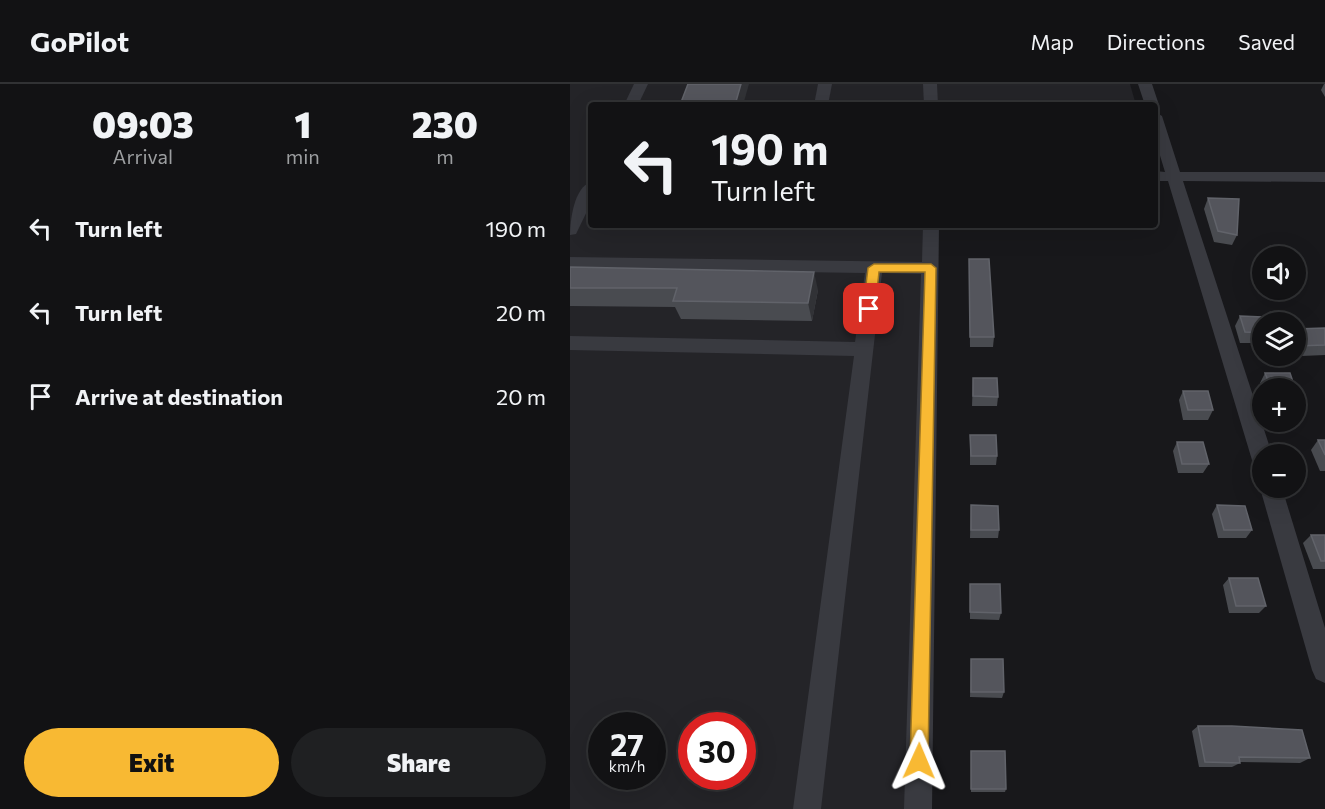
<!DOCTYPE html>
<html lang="en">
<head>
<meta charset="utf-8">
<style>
  :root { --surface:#121214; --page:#1f2022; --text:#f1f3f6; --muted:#9c9ea0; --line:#313234; --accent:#f8b933 }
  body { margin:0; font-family:Commissioner,sans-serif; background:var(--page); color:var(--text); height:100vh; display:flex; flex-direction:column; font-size:22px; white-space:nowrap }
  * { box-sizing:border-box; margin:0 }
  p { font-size:20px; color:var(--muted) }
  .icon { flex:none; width:33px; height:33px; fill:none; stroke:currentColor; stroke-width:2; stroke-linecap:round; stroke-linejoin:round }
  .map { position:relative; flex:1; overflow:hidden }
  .sheet { display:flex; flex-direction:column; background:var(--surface); width:570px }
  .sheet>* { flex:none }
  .hud { position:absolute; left:18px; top:18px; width:570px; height:126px; border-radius:6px; box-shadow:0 6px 24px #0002,0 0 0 2px var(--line); background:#121214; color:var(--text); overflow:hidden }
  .tools { position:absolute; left:682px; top:162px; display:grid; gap:12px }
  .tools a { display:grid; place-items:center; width:54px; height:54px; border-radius:50%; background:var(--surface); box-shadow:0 6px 24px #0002,0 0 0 2px var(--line); font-size:30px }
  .speed { position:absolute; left:18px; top:628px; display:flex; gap:12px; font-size:30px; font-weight:700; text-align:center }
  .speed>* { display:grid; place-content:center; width:78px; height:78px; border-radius:50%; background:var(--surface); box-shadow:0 6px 24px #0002,0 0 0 2px var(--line); line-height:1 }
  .speed small { font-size:15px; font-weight:400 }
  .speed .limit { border:9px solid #d22; background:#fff; color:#111 }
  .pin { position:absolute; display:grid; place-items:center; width:51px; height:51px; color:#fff; margin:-26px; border-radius:12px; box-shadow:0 3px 9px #0006 }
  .me { position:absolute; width:66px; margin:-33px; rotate:1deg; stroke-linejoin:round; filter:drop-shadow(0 0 4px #0008) }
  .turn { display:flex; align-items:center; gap:21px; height:126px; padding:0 24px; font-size:27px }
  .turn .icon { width:78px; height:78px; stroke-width:2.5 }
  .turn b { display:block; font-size:42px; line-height:51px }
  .eta { display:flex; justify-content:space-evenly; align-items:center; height:102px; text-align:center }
  .eta b { font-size:36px; font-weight:800; line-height:42px }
  .cta { display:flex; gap:12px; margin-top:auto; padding:12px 24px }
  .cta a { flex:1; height:69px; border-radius:36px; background:var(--accent); color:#111; font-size:24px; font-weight:800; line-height:69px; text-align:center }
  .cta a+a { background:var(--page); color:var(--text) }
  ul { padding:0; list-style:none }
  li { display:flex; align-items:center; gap:18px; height:84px; padding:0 24px }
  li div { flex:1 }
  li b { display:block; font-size:22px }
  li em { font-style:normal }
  header { display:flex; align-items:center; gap:36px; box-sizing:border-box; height:84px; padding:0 30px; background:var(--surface); border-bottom:2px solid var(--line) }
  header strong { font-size:28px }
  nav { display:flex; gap:33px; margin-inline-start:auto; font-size:21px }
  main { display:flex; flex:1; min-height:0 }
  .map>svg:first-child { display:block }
  .built { fill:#242428; fill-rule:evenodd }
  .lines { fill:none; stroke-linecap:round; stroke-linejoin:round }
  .minor { fill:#393a40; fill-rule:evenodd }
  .wall { fill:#494b50 }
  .shaded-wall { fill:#313236 }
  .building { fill:#54555c; stroke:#61636a; stroke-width:1.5 }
  .route { fill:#f8b933; stroke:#a17821; stroke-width:1.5 }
</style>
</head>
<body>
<header>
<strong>GoPilot</strong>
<nav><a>Map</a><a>Directions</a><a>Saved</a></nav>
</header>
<main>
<section class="sheet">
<div class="eta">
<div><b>09:03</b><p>Arrival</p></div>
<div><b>1</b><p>min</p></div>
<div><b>230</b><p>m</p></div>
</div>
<ul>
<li><svg class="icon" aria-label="left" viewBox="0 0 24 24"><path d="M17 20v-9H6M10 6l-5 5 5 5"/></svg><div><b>Turn left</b></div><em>190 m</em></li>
<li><svg class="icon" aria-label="left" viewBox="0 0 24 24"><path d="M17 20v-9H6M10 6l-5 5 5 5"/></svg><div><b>Turn left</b></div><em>20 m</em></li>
<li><svg class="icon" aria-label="arrive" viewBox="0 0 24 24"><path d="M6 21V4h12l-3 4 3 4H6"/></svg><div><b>Arrive at destination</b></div><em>20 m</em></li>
</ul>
<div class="cta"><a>Exit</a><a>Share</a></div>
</section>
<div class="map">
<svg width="755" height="725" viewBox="0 0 755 725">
  <rect width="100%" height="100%" fill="#18181b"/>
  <path class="built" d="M0 0H560L566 21H21V141H363L348 725H0ZM32 642H82V693H32ZM122 642H172V693H122Z"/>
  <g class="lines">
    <g class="minor">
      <path d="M64 0H78L68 21H54Z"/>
      <path d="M248 0H262L258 21H244Z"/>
      <path d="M353 0H367L368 21H354Z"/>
      <path d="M568 0H582L589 21 587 24 585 21H575Z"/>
      <path d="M585 28 592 32 610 88H755V98L613 97 702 370H693V385L685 382 682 376 598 97H585V87L595 88 585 55Z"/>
      <path d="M21 98V119L6 150 0 151C0 137 4 103 21 98Z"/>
      <path d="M353 141H369L362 725H334L351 190 312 189 251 725H223L284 272 0 266V252L285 258 295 189 0 185V173L352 178Z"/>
      <path d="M693 398V404H712L755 544V599L746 595 742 586 690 404Z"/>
    </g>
  </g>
  <g class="wall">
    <path d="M754 0H755V13L751 6Z"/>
    <path d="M638 114 667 151 662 161 644 158 634 125Z"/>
    <path d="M404 141H437L404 143Z"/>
    <path d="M399 175 424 253 423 263H400Z"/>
    <path d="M0 183 248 206 242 237 111 235 105 223 0 222Z"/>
    <path d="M670 232 693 238V259H670L665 242Z"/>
    <path d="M755 244V271L708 273V272H726V245Z"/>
    <path d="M695 289 725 304H693V309L690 299Z"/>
    <path d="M403 294 428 313 427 322H402Z"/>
    <path d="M613 307 643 326 638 336H613L609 316Z"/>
    <path d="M400 351 427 372 426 381H400Z"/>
    <path d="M748 356H755V387H750L741 366Z"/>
    <path d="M607 358 639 380 633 389H608L603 367Z"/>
    <path d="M401 421 429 446 428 454H400Z"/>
    <path d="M647 421 682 446 676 454H648L642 430Z"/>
    <path d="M741 451H755V485H743L733 459Z"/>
    <path d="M659 494 696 522 689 529H659L653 501Z"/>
    <path d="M400 500 431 529 429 536 400 535Z"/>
    <path d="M401 575 434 608 432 614 400 613Z"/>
    <path d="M628 642 740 674 730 679 669 678 670 679 662 683H629L622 647Z"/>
    <path d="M401 667 436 705 435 708H401Z"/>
  </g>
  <g class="shaded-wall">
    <path d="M171 0H179L173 21H165Z"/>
    <path d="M244 188 248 206 242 237 238 219Z"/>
  </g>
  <g class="building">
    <path d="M118 0H171L165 21H110Z"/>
    <path d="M638 114 669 115 667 151 648 147Z"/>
    <path d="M399 175H419L424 253H400Z"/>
    <path d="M0 183 244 188 238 219 103 217 107 204H0Z"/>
    <path d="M670 232 693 233 695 238H693V249L675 248Z"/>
    <path d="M755 244V261L726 262V245Z"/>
    <path d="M695 289H720L725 304H701Z"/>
    <path d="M403 294H427L428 313 403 312Z"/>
    <path d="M613 307H638L643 326H618Z"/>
    <path d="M400 351H426L427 372H401Z"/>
    <path d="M748 356H755V371Z"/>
    <path d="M607 358H633L639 380H612Z"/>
    <path d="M401 421 428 422 429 446H401Z"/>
    <path d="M647 421 675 422 682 446H654Z"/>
    <path d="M741 451H755V477H751Z"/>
    <path d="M659 494H688L696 522H666Z"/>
    <path d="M400 500H430L431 529 400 528Z"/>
    <path d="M401 575H433L434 608H401Z"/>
    <path d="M628 642H662L732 646 740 674 669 673 670 679 635 678Z"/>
    <path d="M401 667H435L436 705H401Z"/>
  </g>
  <path class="route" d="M304 180H361L366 184 358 677 355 684 349 686 343 684 340 677 355 188H309L305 225 299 229 293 225 298 184Z"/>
</svg>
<div class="tools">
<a><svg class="icon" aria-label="sound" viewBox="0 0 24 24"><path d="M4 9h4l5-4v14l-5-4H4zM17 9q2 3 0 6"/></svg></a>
<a><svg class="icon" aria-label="layers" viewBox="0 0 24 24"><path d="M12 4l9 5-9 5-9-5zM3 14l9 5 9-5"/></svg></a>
<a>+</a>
<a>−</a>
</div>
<div class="speed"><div>27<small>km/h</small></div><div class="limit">30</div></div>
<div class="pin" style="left:299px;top:225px;background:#d93025"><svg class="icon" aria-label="arrive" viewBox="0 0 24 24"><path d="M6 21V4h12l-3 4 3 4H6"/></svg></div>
<svg class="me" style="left:349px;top:677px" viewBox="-20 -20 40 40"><path d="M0-17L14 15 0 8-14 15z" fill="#f8b933" stroke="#fff" stroke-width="4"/></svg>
<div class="hud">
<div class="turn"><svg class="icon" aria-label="left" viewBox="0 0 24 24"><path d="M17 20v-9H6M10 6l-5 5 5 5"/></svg><div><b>190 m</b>Turn left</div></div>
</div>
</div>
</main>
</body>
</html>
